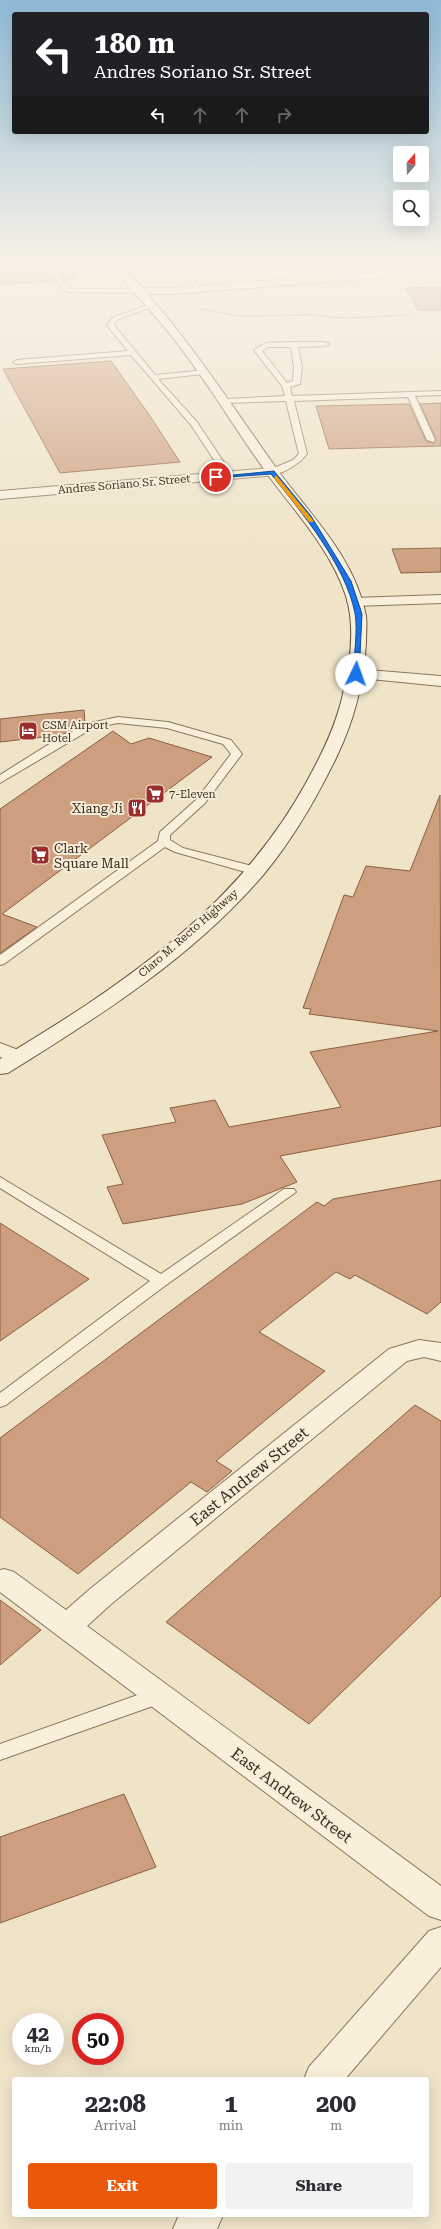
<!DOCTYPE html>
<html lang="en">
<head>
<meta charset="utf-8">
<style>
  :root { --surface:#fff; --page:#f2f2f3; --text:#2b2b33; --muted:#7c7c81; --accent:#ea580c }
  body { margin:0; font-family:"Roboto Serif",serif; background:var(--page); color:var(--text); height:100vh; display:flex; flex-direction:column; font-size:15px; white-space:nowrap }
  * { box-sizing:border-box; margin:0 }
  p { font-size:13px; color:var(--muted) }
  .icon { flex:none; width:22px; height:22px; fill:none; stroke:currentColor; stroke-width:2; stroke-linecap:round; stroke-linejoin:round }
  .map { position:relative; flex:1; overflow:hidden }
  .sheet { position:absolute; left:12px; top:2077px; width:417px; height:140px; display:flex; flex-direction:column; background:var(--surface); border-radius:4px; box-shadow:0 4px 16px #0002 }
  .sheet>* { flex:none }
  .top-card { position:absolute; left:12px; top:12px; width:417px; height:122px; border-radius:4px; box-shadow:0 4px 16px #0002; background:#202124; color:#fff; overflow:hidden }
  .needle { width:26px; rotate:20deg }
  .tools { position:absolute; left:393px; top:146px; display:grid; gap:8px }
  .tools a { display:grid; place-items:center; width:36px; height:36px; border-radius:4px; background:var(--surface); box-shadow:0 4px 16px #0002; font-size:20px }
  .speed { position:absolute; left:12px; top:2013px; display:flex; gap:8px; font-size:20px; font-weight:700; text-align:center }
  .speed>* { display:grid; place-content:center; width:52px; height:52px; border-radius:50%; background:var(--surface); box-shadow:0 4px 16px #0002; line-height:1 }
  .speed small { font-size:10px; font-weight:400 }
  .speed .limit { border:6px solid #d22; background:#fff; color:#111 }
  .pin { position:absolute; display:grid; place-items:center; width:34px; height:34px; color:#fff; margin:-17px; border:2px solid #fff; border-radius:50%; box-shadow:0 1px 4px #0007 }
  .me { position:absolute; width:44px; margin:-22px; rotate:3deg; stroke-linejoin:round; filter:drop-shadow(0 0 3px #0008) }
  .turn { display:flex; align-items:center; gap:14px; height:84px; padding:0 16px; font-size:18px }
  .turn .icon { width:52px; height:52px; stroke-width:2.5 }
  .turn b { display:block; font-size:28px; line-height:34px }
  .lanes { display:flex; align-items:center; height:38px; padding:0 16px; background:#0003; justify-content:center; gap:20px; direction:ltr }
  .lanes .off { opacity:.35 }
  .eta { display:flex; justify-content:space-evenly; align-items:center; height:68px; text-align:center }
  .eta b { font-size:24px; font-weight:700; line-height:28px }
  .cta { display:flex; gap:8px; margin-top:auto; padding:8px 16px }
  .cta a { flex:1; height:46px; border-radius:4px; background:var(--accent); color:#fff; font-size:16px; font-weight:700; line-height:46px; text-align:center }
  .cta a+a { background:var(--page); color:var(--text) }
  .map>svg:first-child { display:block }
  .building { fill:#cd9f7e; stroke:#8a5f43 }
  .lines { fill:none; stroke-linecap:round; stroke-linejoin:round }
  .lane-casing { stroke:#8b765d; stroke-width:2 }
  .street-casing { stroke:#8b765d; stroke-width:2 }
  .secondary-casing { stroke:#6d5740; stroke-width:2 }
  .path { stroke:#8b765d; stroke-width:1.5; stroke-dasharray:1.5 1; stroke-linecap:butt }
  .lane { fill:#f9f0dc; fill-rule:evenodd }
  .street { fill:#f9f0dc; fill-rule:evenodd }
  .secondary { fill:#f9f0dc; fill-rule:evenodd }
  .route { fill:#1a73e8; stroke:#114b97 }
  .slow { fill:#f59e0b }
  .labels { text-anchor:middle; stroke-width:4; stroke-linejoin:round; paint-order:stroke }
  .far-street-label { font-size:11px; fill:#3c2e20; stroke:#f6edd8 }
  .far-poi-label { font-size:11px; fill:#3c2e20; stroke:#f6edd8; text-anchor:start }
  .poi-label { font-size:13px; fill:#3c2e20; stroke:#f6edd8; text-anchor:end }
  .near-street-label { font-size:16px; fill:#3c2e20; stroke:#f6edd8 }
</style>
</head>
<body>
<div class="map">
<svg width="441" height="2229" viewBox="0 0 441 2229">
  <rect width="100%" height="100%" fill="#efe3c8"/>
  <g class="building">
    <path d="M0 261H40L55 280 0 285Z"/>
    <path d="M49 261H74V279L64 280Z"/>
    <path d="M441 287V310H418L406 288Z"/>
    <path d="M111 361 150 416 180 462 60 473 3 369Z"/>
    <path d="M441 403V446L329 449 316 406 409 404 426 441 434 443 436 439 420 404Z"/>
    <path d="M441 548V572L401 573 392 549Z"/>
    <path d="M84 710 85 723 62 735 0 742V719Z"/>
    <path d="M113 731 131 744 149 738 212 757 2 914 37 927 0 953V809Z"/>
    <path d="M440 795 441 1126 280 1156 297 1182 242 1204 123 1224 107 1187 123 1184 102 1135 176 1122 170 1108 215 1100 229 1127 341 1107 310 1052 438 1031 309 1014 311 1009 303 1008 344 895 353 897 366 866 410 871Z"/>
    <path d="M441 1180V1302L427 1314 355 1275 350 1279 336 1272 259 1332 325 1371 216 1461 232 1471 207 1492 191 1482 78 1574 0 1517V1438L317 1202 324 1206 333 1199Z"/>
    <path d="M0 1223 89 1279 0 1341Z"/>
    <path d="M415 1405 441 1421V1596L309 1724 166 1622Z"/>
    <path d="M0 1600 41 1630 0 1665Z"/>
    <path d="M124 1794 156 1867 0 1923V1837Z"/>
  </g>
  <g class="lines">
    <g class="lane-casing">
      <g id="lane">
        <path d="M41 261H47L70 289H143L146 291 143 293 66 292Z"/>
        <path d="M171 261H177L201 288V290H197Z"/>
        <path d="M219 261H225L245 284V286H241Z"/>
        <path d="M152 304 157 305 118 319 114 325 155 375 206 370V374H203L158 379 197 422 233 476 232 478H226L191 425 131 355 17 364 13 362 17 360 128 351 107 325 114 317Z"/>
        <path d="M294 342H325L329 344 325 346 298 347 302 367 300 384 290 387 292 396 441 391V395L415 396 435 440 434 442 427 440 408 397 294 401 307 454C300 463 282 476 269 474V470L293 460 299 454 286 401 225 403 221 401 225 399 285 396 282 386 254 350 266 343ZM268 347H291L294 367 293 381 287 383 262 351Z"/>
        <path d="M118 717 168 722 231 740 242 754 205 803 170 835V840L183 848 260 868 262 871 256 875 175 852 165 847 4 964 0 965V955L158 841 160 832 197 799 231 754 223 744 167 728 118 723 93 728 0 783V775L46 746 86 724Z"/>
        <path d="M0 1177 161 1274 284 1189H294L296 1192 166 1285 6 1405 0 1407V1393L150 1281 0 1188Z"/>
        <path d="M160 1687 167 1689 170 1695 167 1701 0 1760V1744Z"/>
      </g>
    </g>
    <g class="street-casing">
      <g id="street">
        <path d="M441 267V273L173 294H143L138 291 143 288H173Z"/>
        <path d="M272 468 279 472 277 475 0 499V491Z"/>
        <path d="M441 595V603L354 606 349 605 347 602 349 599 354 598Z"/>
        <path d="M356 669 441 676V686L350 677 348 674 350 671Z"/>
        <path d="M0 1043 26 1053 30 1057 26 1061 19 1063 0 1057Z"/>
        <path d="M419 1340 441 1343V1361L424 1357 407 1361 110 1605 87 1626 441 1886V1920L429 1916 0 1592V1570L4 1569 14 1572 66 1610 90 1589 389 1349Z"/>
        <path d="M441 1927V1967L345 2079H304L309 2067 429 1931Z"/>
        <path d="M179 2215H223L217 2229H173Z"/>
      </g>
    </g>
    <g class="secondary-casing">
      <path id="secondary" d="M107 261H117C178 323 224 394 274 465 307 512 355 556 366 616 367 624 366 633 366 642 364 683 354 721 336 758 316 799 293 839 264 874 193 957 100 1016 8 1073L0 1074V1059C120 987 237 909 306 783 321 756 335 728 342 698 350 666 356 628 346 596 331 550 296 513 268 475 236 430 208 383 174 339 153 312 129 288 107 261Z"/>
    </g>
    <path class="path" d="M202 309 238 316 312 315 346 318 410 315"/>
    <use href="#lane" class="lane"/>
    <use href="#street" class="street"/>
    <use href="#secondary" class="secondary"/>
  </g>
  <linearGradient id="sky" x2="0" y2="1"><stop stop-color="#8fbad6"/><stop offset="0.46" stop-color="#f8f2e6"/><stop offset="1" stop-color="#f8f2e6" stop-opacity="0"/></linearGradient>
  <rect width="441" height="573" fill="url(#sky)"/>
  <path class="route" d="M274 471 311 516 351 581 362 614 359 675 353 674C354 656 358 630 355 613 345 564 302 513 271 474L216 478 213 477Z"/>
  <path class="slow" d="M276 475 313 520V522H309L274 478Z"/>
  <defs>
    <g id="hotel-square" transform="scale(1)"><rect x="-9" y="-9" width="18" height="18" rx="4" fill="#9a2d2d" stroke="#f6edd8"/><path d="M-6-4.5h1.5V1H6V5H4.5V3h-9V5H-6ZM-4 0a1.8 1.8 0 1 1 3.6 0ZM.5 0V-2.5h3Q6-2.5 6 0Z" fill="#fff"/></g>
    <g id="supermarket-square" transform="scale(1)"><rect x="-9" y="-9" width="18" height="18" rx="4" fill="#9a2d2d" stroke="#f6edd8"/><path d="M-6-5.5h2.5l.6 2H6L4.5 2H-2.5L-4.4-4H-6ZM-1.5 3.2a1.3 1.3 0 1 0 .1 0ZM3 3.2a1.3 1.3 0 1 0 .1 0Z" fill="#fff"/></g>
    <g id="restaurant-square" transform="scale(1)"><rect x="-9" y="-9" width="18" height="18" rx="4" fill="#9a2d2d" stroke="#f6edd8"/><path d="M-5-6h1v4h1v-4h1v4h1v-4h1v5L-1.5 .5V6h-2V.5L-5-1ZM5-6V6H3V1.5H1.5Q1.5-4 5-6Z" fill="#fff"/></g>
  </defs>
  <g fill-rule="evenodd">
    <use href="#hotel-square" x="28" y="731"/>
    <use href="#supermarket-square" x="155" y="794"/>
    <use href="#restaurant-square" x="137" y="808"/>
    <use href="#supermarket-square" x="40" y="855"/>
  </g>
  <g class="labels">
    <g class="far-street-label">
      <text transform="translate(124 484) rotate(-5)" y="4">Andres Soriano Sr. Street</text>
      <text transform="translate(188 933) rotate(-41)" y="4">Claro M. Recto Highway</text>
    </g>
    <g class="far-poi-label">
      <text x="42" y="729">CSM Airport<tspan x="42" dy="13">Hotel</tspan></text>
      <text x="169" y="798">7-Eleven</text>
    </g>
    <g class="poi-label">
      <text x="123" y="813">Xiang Ji</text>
      <text x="54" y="853" text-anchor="start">Clark<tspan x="54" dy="15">Square Mall</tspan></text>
    </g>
    <g class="near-street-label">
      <text transform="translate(249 1476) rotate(-39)" y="6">East Andrew Street</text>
      <text transform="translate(292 1795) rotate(37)" y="6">East Andrew Street</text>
    </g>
  </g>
</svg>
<div class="tools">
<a><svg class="needle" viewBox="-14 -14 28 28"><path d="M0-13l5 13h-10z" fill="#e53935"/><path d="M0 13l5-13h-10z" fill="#7c7c81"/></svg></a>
<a><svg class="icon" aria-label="search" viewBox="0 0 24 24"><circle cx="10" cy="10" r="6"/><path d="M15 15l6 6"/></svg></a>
</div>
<div class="speed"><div>42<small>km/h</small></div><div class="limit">50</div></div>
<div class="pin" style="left:216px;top:477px;background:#d93025"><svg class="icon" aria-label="arrive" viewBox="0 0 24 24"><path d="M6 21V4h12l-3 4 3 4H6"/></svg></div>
<svg class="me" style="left:356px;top:674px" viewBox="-20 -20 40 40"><circle r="19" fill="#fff"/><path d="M0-13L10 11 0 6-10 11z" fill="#1a73e8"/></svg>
<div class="top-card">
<div class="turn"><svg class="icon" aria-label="left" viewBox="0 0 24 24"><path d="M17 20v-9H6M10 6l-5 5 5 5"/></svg><div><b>180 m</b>Andres Soriano Sr. Street</div></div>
<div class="lanes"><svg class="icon" aria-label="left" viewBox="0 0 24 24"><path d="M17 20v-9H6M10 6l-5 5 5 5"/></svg><svg class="icon off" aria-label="ahead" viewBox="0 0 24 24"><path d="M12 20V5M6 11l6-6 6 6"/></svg><svg class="icon off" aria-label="ahead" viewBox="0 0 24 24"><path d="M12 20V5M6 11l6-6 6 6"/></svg><svg class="icon off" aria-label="right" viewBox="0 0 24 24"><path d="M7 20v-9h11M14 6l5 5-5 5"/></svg></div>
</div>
<section class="sheet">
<div class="eta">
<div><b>22:08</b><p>Arrival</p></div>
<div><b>1</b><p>min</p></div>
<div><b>200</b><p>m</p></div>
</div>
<div class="cta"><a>Exit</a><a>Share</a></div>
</section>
</div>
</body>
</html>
